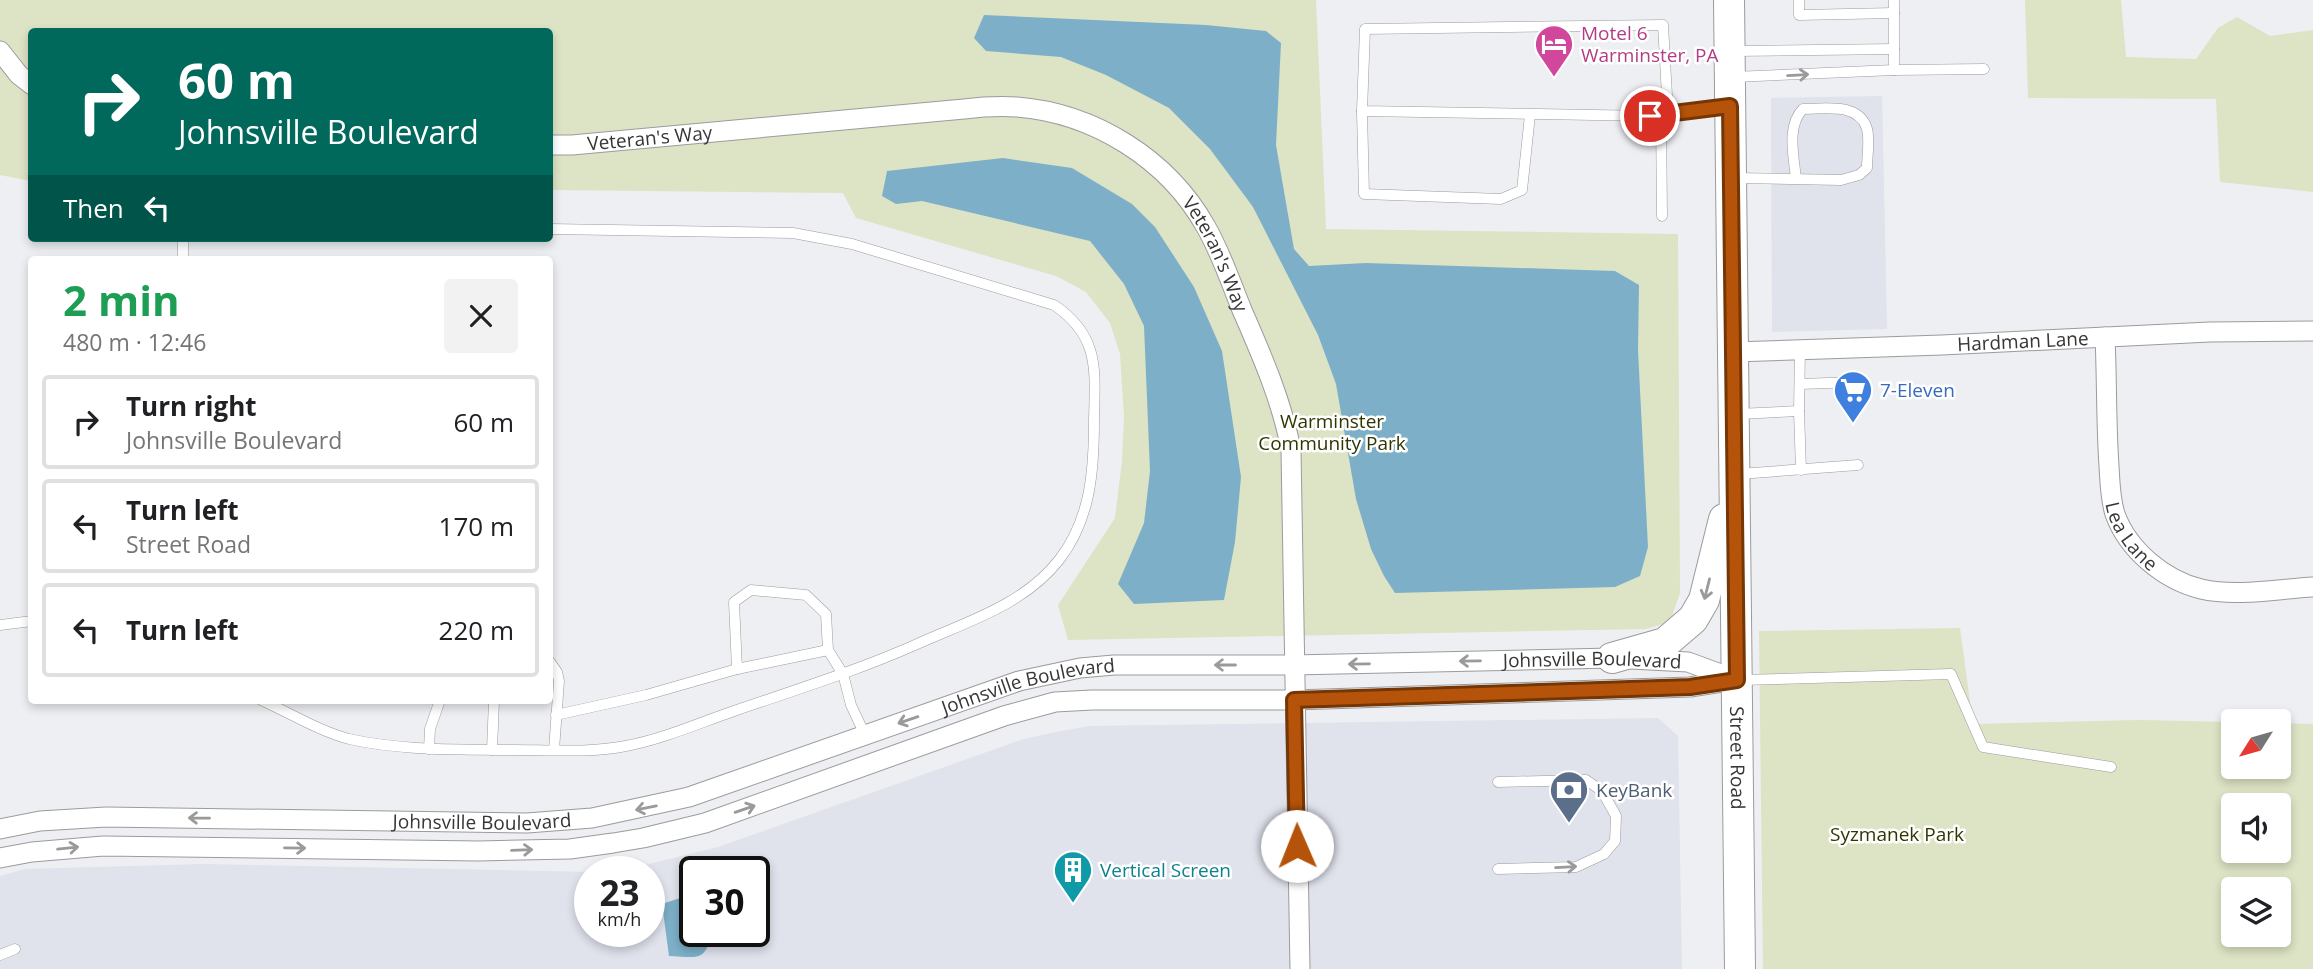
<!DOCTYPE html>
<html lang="en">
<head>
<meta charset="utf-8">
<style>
  :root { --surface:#fff; --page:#f2f2f2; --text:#202124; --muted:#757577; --line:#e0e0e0 }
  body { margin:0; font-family:"Open Sans",sans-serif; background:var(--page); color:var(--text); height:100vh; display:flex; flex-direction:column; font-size:26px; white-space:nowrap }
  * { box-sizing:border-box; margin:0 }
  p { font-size:23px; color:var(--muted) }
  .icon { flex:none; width:38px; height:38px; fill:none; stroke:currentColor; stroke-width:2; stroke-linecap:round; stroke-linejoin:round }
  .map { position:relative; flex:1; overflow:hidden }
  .sheet { position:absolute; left:28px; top:256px; width:525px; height:448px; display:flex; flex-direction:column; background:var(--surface); border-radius:7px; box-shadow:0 4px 10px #0003 }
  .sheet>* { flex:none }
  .banner { position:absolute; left:28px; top:28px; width:525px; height:214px; border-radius:7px; box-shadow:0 4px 10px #0003; background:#00695c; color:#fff; overflow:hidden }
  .needle { width:46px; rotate:233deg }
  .tools { position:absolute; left:2221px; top:709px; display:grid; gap:14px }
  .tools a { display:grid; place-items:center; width:70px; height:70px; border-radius:7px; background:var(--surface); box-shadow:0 4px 10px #0003; font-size:35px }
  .speed { position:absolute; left:574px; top:856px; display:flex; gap:14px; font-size:35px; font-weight:700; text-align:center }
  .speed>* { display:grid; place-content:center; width:91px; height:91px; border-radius:50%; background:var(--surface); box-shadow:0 4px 10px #0003; line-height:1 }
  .speed small { font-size:18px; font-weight:400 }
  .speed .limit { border:4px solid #111; border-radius:10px; background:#fff; color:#111 }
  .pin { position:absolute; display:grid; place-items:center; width:60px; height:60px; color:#fff; margin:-30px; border:4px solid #fff; border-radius:50%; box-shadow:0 2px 7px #0007 }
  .me { position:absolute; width:77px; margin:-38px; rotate:359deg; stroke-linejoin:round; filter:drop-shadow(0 0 5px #0008) }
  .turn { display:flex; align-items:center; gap:24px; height:147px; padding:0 35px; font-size:32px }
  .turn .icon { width:91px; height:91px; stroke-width:2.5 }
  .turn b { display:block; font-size:49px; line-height:60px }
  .then { display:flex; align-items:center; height:66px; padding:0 35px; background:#0003; gap:14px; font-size:26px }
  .round { display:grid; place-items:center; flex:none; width:74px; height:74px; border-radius:7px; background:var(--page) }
  .headline { display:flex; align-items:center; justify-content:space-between; height:119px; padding:0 35px }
  h1 { font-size:42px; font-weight:700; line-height:52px; color:#1e9e55 }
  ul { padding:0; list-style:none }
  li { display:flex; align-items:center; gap:21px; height:94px; margin:0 14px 10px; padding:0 21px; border:4px solid var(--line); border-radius:7px }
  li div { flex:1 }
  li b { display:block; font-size:26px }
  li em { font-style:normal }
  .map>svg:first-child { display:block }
  .built { fill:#e0e2ec; fill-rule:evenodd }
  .green { fill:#dde3c5; fill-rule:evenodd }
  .water { fill:#7db0c8 }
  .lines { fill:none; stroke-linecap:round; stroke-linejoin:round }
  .lane-casing { stroke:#9b9b9e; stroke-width:11 }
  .street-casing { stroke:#9b9b9e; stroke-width:21 }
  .primary-casing { stroke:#9b9b9e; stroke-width:32 }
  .lane { stroke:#fff; stroke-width:10 }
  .street { stroke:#fff; stroke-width:19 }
  .primary { stroke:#fff; stroke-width:30 }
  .oneway { stroke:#9a9a9b }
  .route-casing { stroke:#753606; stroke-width:18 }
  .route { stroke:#b45309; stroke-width:12 }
  .labels { text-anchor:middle; stroke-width:5; stroke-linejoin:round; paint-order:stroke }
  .hotel-label { font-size:19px; fill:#b23c85; stroke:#fff; text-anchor:start }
  .street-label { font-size:19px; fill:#363637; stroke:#fff }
  .shop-label { font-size:19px; fill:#366cbe; stroke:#fff; text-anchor:start }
  .park-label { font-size:19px; fill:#303600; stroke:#fff }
  .service-label { font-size:19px; fill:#4e5e75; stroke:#fff; text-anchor:start }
  .culture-label { font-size:19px; fill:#0d838f; stroke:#fff; text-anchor:start }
</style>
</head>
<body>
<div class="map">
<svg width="2313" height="969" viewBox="0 0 2313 969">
  <rect width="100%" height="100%" fill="#eeeff2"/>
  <g class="built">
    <path d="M1882 96 1887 329 1772 332 1771 98Z"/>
    <path d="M1658 718 1678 736 1682 969H0V876L25 869 203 864 590 872V931H649V872L621 871 718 847 1024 739 1056 732 1090 726ZM695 872H754V931H695Z"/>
  </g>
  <g class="green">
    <path d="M0 0H1316L1326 229 1678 234 1680 593 1670 622 1646 629 1068 640 1058 605 1115 518 1122 461 1124 416 1120 354 1110 323 1086 292 1056 276 856 218 843 193 550 190V32H32L31 181 0 175Z"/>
    <path d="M2025 0H2121L2126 57 2196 59 2218 28 2237 17 2270 36 2313 30V192L2220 182 2216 99 2028 98Z"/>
    <path d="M1960 628 1973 724 2139 720 2233 722V766H2278L2279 723 2313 724V969H1763L1759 631ZM2233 805H2278V850H2233ZM2233 889H2278V934H2233Z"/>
  </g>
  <g class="water">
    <path d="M984 15 1206 25 1266 31 1281 43 1276 145 1294 249 1309 266 1366 263 1615 271 1639 285 1638 350 1648 547 1640 576 1615 587 1395 593 1384 576 1371 549 1356 499 1336 384 1318 335 1253 207 1210 149 1169 108 1106 75 1061 57 986 51 974 38Z"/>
    <path d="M1003 158 1072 168 1132 204 1155 227 1194 287 1222 351 1241 477 1235 542 1224 600 1134 604 1118 584 1144 523 1150 471 1144 326 1124 284 1090 241 922 201 896 204 882 196 887 171Z"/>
    <path d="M695 893V931H712C706 963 697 957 669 956L662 904Z"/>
  </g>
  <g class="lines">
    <g class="lane-casing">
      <g id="lane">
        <path d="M1799 0V15L1894 13"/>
        <path d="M1894 0V70"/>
        <path d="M1734 51 1894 49"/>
        <path d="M1733 77 1894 70 1984 69"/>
        <path d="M1362 111 1364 194 1501 199 1522 190 1530 115"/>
        <path d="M1668 113 1663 25 1365 29 1362 111 1650 116 1726 106"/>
        <path d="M1661 115 1662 216"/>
        <path d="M1735 178 1841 180 1859 175 1867 168C1867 157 1870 140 1867 129 1859 102 1824 109 1803 109 1786 126 1794 157 1796 179"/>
        <path d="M183 238V259"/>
        <path d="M1800 384 1857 382"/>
        <path d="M1799 411 1800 349"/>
        <path d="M1738 414 1799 411 1801 470"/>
        <path d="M1739 474 1858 465"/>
        <path d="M0 625 32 621"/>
        <path d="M828 650 737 669 734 602 751 590 806 595 826 614 828 650 843 674 851 705 865 735"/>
        <path d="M550 662 557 672 559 681 554 750"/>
        <path d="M1741 680 1951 674 1983 747 2111 767"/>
        <path d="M261 700C290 713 319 731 349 739 403 751 459 749 513 750 550 750 590 753 626 746 663 739 699 723 734 711 795 690 856 671 915 645 966 622 1024 605 1059 560 1091 519 1094 470 1094 420 1095 370 1100 336 1054 305L852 244 793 233 550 229"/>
        <path d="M556 715 646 695 737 669"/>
        <path d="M429 749 430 729 440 700"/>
        <path d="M492 750 494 700"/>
        <path d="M1498 782 1586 780 1602 791 1616 816 1615 841 1604 854 1576 867 1498 869"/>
        <path d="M0 955 15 949"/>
      </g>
    </g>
    <g class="street-casing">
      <g id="street">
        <path d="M0 51 19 75 32 85"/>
        <path id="s1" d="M550 145H572L964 109C981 107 999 106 1017 107 1094 113 1168 159 1206 227 1221 253 1231 283 1242 310 1262 356 1282 401 1291 450L1300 969"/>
        <path id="s2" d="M2105 337C2107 380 2106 423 2109 466 2110 482 2110 498 2115 514 2128 550 2164 580 2201 589 2236 597 2277 589 2313 587"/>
        <path id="s3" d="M1733 352 1942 345 2210 332 2313 331"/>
        <path id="s4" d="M0 829 40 821 106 817 527 823 592 818 689 797 1019 681 1080 668 1114 665H1293L1612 658 1688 662 1737 680"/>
        <path d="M0 858 32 852 103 846 479 851 570 849 613 843 643 838 705 823 1004 716 1055 702 1092 700H1294L1690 687 1735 680"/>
      </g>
    </g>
    <g class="primary-casing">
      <g id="primary">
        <path id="s5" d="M1729 0 1740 969"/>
        <path d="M1612 658 1665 643 1693 619 1704 600 1724 519"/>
      </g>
    </g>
    <use href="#lane" class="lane"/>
    <use href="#street" class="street"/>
    <use href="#primary" class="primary"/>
  </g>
  <defs><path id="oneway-shaft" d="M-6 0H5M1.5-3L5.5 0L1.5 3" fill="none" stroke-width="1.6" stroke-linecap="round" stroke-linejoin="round" transform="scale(1.75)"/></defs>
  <g class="oneway">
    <use href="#oneway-shaft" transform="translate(1798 75) rotate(-3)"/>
    <use href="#oneway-shaft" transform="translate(1707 589) rotate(104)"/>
    <use href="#oneway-shaft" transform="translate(1470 661) rotate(179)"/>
    <use href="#oneway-shaft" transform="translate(1359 664) rotate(179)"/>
    <use href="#oneway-shaft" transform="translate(1225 665) rotate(180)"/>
    <use href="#oneway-shaft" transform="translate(908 720) rotate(161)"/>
    <use href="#oneway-shaft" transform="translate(646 808) rotate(169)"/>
    <use href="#oneway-shaft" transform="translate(745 809) rotate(-19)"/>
    <use href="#oneway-shaft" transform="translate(199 818) rotate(-179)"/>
    <use href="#oneway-shaft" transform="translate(68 848) rotate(-6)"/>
    <use href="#oneway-shaft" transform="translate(295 848) rotate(1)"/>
    <use href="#oneway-shaft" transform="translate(522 850) rotate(-2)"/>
    <use href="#oneway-shaft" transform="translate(1566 867) rotate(-3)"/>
  </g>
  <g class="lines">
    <g class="route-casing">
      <path id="route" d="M1297 846 1294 700 1690 687 1737 680 1730 106 1650 116"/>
    </g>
    <use href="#route" class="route"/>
  </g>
  <defs>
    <g id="hotel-pin" transform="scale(2.0125)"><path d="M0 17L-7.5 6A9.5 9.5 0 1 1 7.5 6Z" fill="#d1479c" stroke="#fff"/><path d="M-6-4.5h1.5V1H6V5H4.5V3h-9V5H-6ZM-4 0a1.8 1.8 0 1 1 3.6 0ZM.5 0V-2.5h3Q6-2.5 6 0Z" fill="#fff"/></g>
    <g id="supermarket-pin" transform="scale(2.0125)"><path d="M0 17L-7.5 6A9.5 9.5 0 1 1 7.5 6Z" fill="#3f7fe0" stroke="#fff"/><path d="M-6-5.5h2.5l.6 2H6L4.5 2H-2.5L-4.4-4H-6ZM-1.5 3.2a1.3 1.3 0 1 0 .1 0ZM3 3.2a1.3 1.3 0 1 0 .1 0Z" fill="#fff"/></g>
    <g id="bank-pin" transform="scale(2.0125)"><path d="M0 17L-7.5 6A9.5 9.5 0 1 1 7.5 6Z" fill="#5c6f8a" stroke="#fff"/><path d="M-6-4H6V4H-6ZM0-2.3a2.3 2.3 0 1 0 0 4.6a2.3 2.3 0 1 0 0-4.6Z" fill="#fff"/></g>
    <g id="building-pin" transform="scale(2.0125)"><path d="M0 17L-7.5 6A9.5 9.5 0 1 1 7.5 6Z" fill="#0f9aa8" stroke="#fff"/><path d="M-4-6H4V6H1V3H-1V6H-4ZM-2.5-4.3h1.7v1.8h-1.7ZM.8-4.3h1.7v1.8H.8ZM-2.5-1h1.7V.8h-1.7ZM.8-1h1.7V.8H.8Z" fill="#fff"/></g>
  </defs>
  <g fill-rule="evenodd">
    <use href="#hotel-pin" x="1554" y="44"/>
    <use href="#supermarket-pin" x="1853" y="390"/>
    <use href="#bank-pin" x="1569" y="790"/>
    <use href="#building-pin" x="1073" y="870"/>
  </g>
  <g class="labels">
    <g class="hotel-label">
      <text x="1581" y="40">Motel 6<tspan x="1581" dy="22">Warminster, PA</tspan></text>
    </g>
    <g class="street-label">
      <text dy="7" stroke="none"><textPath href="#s1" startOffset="100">Veteran's Way</textPath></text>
      <text dy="7" stroke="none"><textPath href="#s1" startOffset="730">Veteran's Way</textPath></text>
      <text dy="7" stroke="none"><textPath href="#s3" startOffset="290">Hardman Lane</textPath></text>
      <text dy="7" stroke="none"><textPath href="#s2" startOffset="205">Lea Lane</textPath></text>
      <text dy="7" stroke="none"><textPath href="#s4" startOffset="1617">Johnsville Boulevard</textPath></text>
      <text dy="7" stroke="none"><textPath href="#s4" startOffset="1050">Johnsville Boulevard</textPath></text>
      <text dy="7" stroke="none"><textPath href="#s5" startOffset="758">Street Road</textPath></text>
      <text dy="7" stroke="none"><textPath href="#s4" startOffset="483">Johnsville Boulevard</textPath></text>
    </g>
    <g class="shop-label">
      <text x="1880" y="397">7-Eleven</text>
    </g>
    <g class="park-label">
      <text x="1332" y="428">Warminster<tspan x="1332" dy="22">Community Park</tspan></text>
      <text x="1897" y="841">Syzmanek Park</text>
    </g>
    <g class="service-label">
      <text x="1596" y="797">KeyBank</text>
    </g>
    <g class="culture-label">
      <text x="1100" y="877">Vertical Screen</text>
    </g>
  </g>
</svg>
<div class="tools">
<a><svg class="needle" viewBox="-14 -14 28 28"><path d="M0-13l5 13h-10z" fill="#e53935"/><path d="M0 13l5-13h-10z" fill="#757577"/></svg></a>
<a><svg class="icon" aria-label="sound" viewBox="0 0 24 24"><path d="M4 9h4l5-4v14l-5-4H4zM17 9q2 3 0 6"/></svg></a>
<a><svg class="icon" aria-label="layers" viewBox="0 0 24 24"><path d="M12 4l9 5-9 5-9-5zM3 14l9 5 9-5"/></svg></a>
</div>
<div class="speed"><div>23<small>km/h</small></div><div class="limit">30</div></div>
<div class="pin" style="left:1650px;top:116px;background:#d93025"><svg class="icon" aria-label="arrive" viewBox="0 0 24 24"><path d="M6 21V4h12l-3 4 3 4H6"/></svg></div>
<svg class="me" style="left:1297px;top:846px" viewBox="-20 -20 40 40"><circle r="19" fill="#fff"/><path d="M0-13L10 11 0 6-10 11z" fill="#b45309"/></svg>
<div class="banner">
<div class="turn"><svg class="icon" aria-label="right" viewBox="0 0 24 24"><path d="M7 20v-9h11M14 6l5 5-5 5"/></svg><div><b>60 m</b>Johnsville Boulevard</div></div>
<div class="then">Then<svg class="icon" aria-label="left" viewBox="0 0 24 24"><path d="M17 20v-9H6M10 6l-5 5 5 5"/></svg></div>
</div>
<section class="sheet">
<div class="headline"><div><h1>2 min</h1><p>480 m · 12:46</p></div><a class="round"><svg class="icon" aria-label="close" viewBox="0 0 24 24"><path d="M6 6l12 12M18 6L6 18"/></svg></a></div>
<ul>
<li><svg class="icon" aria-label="right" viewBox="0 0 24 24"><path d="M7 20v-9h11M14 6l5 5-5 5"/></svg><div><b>Turn right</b><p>Johnsville Boulevard</p></div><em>60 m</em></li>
<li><svg class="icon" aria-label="left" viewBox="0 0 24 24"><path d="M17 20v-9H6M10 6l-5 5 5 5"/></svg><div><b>Turn left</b><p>Street Road</p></div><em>170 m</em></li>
<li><svg class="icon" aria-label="left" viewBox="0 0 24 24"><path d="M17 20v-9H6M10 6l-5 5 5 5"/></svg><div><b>Turn left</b></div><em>220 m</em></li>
</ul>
</section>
</div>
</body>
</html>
